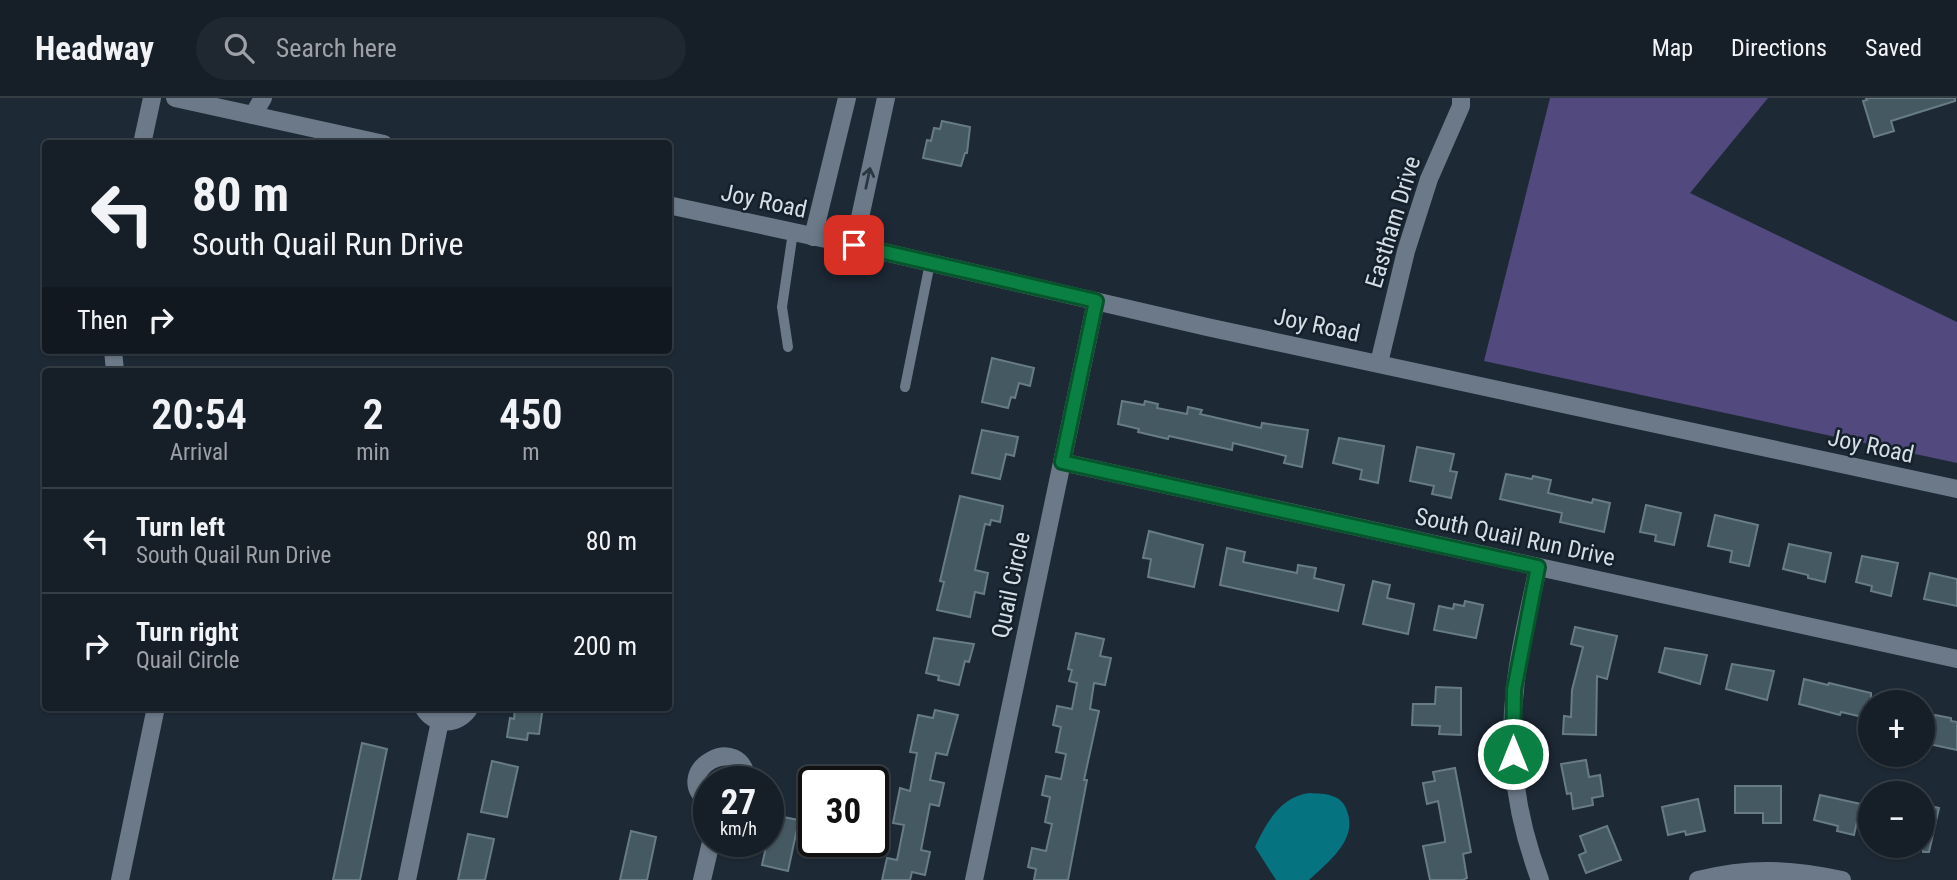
<!DOCTYPE html>
<html lang="en">
<head>
<meta charset="utf-8">
<style>
  :root { --surface:#161f28; --page:#1f2730; --text:#f1f3f6; --muted:#9ea2a8; --line:#353d45 }
  body { margin:0; font-family:"Roboto Condensed",sans-serif; background:var(--page); color:var(--text); height:100vh; display:flex; flex-direction:column; font-size:26px; white-space:nowrap }
  * { box-sizing:border-box; margin:0 }
  p { font-size:23px; color:var(--muted) }
  .icon { flex:none; width:38px; height:38px; fill:none; stroke:currentColor; stroke-width:2; stroke-linecap:round; stroke-linejoin:round }
  .map { position:relative; flex:1; overflow:hidden }
  .sheet { position:absolute; left:42px; top:270px; width:630px; height:343px; display:flex; flex-direction:column; background:var(--surface); border-radius:7px; box-shadow:0 2px 5px #0004,0 0 0 2px var(--line) }
  .sheet>* { flex:none }
  .hud { position:absolute; left:42px; top:42px; width:630px; height:214px; border-radius:7px; box-shadow:0 2px 5px #0004,0 0 0 2px var(--line); background:#161f28; color:var(--text); overflow:hidden }
  .tools { position:absolute; left:1858px; top:592px; display:grid; gap:14px }
  .tools a { display:grid; place-items:center; width:77px; height:77px; border-radius:50%; background:var(--surface); box-shadow:0 2px 5px #0004,0 0 0 2px var(--line); font-size:35px }
  .speed { position:absolute; left:693px; top:668px; display:flex; gap:14px; font-size:35px; font-weight:700; text-align:center }
  .speed>* { display:grid; place-content:center; width:91px; height:91px; border-radius:50%; background:var(--surface); box-shadow:0 2px 5px #0004,0 0 0 2px var(--line); line-height:1 }
  .speed small { font-size:18px; font-weight:400 }
  .speed .limit { border:4px solid #111; border-radius:10px; background:#fff; color:#111 }
  .pin { position:absolute; display:grid; place-items:center; width:60px; height:60px; color:#fff; margin:-30px; border-radius:14px; box-shadow:0 4px 10px #0006 }
  .me { position:absolute; width:77px; margin:-38px; rotate:0deg; stroke-linejoin:round; filter:drop-shadow(0 0 5px #0008) }
  .turn { display:flex; align-items:center; gap:24px; height:147px; padding:0 35px; font-size:32px }
  .turn .icon { width:91px; height:91px; stroke-width:2.5 }
  .turn b { display:block; font-size:49px; line-height:60px }
  .then { display:flex; align-items:center; height:66px; padding:0 35px; background:#0003; gap:14px; font-size:26px }
  .eta { display:flex; justify-content:space-evenly; align-items:center; height:119px; text-align:center }
  .eta b { font-size:42px; font-weight:600; line-height:49px }
  ul { padding:0; list-style:none }
  li { display:flex; align-items:center; gap:21px; height:105px; padding:0 35px; border-top:2px solid var(--line) }
  li div { flex:1 }
  li b { display:block; font-size:26px }
  li em { font-style:normal }
  header { display:flex; align-items:center; gap:42px; box-sizing:border-box; height:98px; padding:0 35px; background:var(--surface); border-bottom:2px solid var(--line) }
  header strong { font-size:33px }
  nav { display:flex; gap:38px; margin-inline-start:auto; font-size:24px }
  .search { width:490px; height:63px; background:var(--page); display:flex; align-items:center; gap:18px; box-sizing:border-box; padding:0 24px; border-radius:38px; color:var(--muted); font-size:26px }
  .map>svg:first-child { display:block }
  .forest { fill:#52497f }
  .water { fill:#057480 }
  .building { fill:#455962; stroke:#677c85; stroke-width:2 }
  .lines { fill:none; stroke-linecap:round; stroke-linejoin:round }
  .lane { stroke:#6b7988; stroke-width:10 }
  .street { stroke:#6b7988; stroke-width:18 }
  .oneway { stroke:#2a3642 }
  .route-casing { stroke:#07532c; stroke-width:18 }
  .route { stroke:#0b8043; stroke-width:12 }
  .labels { text-anchor:middle; stroke-width:5; stroke-linejoin:round; paint-order:stroke }
  .street-label { font-size:24px; fill:#d5dde5; stroke:#14202b }
</style>
</head>
<body>
<header>
<strong>Headway</strong>
<div class="search"><svg class="icon" aria-label="search" viewBox="0 0 24 24"><circle cx="10" cy="10" r="6"/><path d="M15 15l6 6"/></svg>Search here</div>
<nav><a>Map</a><a>Directions</a><a>Saved</a></nav>
</header>
<div class="map">
<svg width="1957" height="782" viewBox="0 0 1957 782">
  <rect width="100%" height="100%" fill="#1d2935"/>
  <path class="forest" d="M1550 0H1768L1690 95 1957 224V365L1484 263Z"/>
  <path class="water" d="M1310 695C1317 696 1326 695 1332 698 1340 700 1345 706 1347 713 1358 742 1328 764 1309 782H1276L1255 749C1266 725 1281 698 1310 695Z"/>
  <g class="building">
    <path d="M1866 0H1955V3L1891 23 1894 33 1874 39 1863 3 1867 2Z"/>
    <path d="M942 23 970 29 967 55H965L961 68 923 60 927 42 931 43 934 30 940 31Z"/>
    <path d="M992 260 1034 270 1030 288 1019 285 1015 300 1011 299 1008 310 982 304Z"/>
    <path d="M1122 303 1144 307 1145 303 1158 306 1157 310 1187 316 1188 309 1202 312 1200 316 1261 330 1262 325 1308 332 1302 369 1284 365 1286 358 1233 345 1232 352 1169 338 1168 341 1138 334 1139 331 1118 326Z"/>
    <path d="M982 332 1018 339 1014 358 1006 356 1000 381 972 375Z"/>
    <path d="M1339 340 1384 348 1378 385 1360 381 1362 372 1333 365Z"/>
    <path d="M1417 349 1454 356 1450 373 1457 374 1451 400 1432 396 1434 388 1410 383Z"/>
    <path d="M1506 376 1532 381 1533 378 1551 382 1548 395 1592 405 1593 401 1610 405 1604 434 1560 424 1562 415 1500 401Z"/>
    <path d="M960 398 1003 408 1000 424 991 422 990 427 985 426 975 472 988 475 984 496 975 494 970 519 937 512 944 484 940 483Z"/>
    <path d="M1646 407 1681 415 1674 447 1655 443 1656 437 1640 434Z"/>
    <path d="M1715 417 1758 427 1749 468 1730 464 1732 453 1708 448Z"/>
    <path d="M1149 433 1203 447 1194 489 1148 479 1151 461 1143 460Z"/>
    <path d="M1789 446 1831 455 1825 484 1808 480V477L1783 471Z"/>
    <path d="M1227 450 1245 454 1243 464 1297 475 1298 467 1316 470 1314 480 1344 487 1338 513 1220 487Z"/>
    <path d="M1862 458 1898 465 1891 498 1871 493 1872 488 1856 484Z"/>
    <path d="M1930 475 1957 481V508L1924 501Z"/>
    <path d="M1373 483 1390 487 1387 500 1414 506 1408 536 1363 526Z"/>
    <path d="M1465 503 1483 507 1476 540 1434 532 1439 508 1453 511 1454 506 1464 508Z"/>
    <path d="M1575 529 1617 538 1607 581 1597 578 1596 637 1563 636 1564 618 1571 619 1572 592 1583 549 1571 546Z"/>
    <path d="M1076 535 1104 541 1100 558 1111 560 1105 587 1094 585 1090 611 1099 613 1084 682H1087L1068 782H1034L1036 771 1028 769 1032 750 1046 753 1052 726 1045 724 1050 699 1042 697 1046 678 1061 681 1066 656 1056 654 1061 629 1053 627 1057 608 1072 611 1077 585 1069 583 1072 572 1068 571Z"/>
    <path d="M934 540 974 546 969 564 965 563 959 587 938 582 939 578 926 575Z"/>
    <path d="M1665 550 1707 557 1700 586 1659 574Z"/>
    <path d="M1732 566 1774 573 1767 602 1726 591Z"/>
    <path d="M1804 581 1828 587 1829 585 1871 595V621L1841 614 1840 617 1799 606Z"/>
    <path d="M1436 589 1461 590V637L1439 636 1440 628 1412 627 1413 606H1435Z"/>
    <path d="M515 609H543L539 636 528 635 527 642 507 639 510 620 514 621Z"/>
    <path d="M935 612 958 617 947 657 936 655 930 682 944 685 939 708 930 706 921 752 930 754 925 777 912 774 910 782H882L887 760 897 762 904 727 893 725 900 690 910 693 917 655 910 654 918 617 933 620Z"/>
    <path d="M1935 617 1951 620V623L1957 624V652L1929 646Z"/>
    <path d="M362 645 387 651 360 782H333Z"/>
    <path d="M1586 662 1589 679 1600 677 1603 698 1592 700 1593 707 1573 711 1571 695 1567 696 1561 666Z"/>
    <path d="M492 663 518 669 507 719 481 714Z"/>
    <path d="M1455 670 1471 754 1463 756 1467 780 1463 782H1430L1423 748 1445 744V741L1438 703 1427 706 1423 685 1435 683 1433 674Z"/>
    <path d="M1735 688H1781V725H1763V715H1735Z"/>
    <path d="M1820 697 1861 706 1854 737 1837 733 1838 728 1814 722Z"/>
    <path d="M1698 701 1705 733 1686 737 1685 733 1668 737 1662 709Z"/>
    <path d="M1926 707 1939 710 1929 754H1923V711Z"/>
    <path d="M773 717 799 722 788 773 762 767Z"/>
    <path d="M1607 728 1621 762 1586 775 1579 757 1586 754 1580 738Z"/>
    <path d="M631 733 656 739 647 782H620Z"/>
    <path d="M468 736 494 741 485 782H458Z"/>
  </g>
  <g class="lines">
    <g class="lane">
      <path d="M788 249 782 209 793 134"/>
      <path d="M905 289 930 165"/>
    </g>
    <g class="street">
      <path d="M175 0 384 46"/>
      <path d="M253 17 263 0"/>
      <path d="M142 46 152 0"/>
      <path d="M668 107 854 147 1207 229 1957 391"/>
      <path d="M813 139 847 0"/>
      <path d="M854 147 886 0"/>
      <path d="M113 252 115 273"/>
      <path d="M1379 265 1406 153 1429 81 1461 8V0"/>
      <path d="M1062 364 1957 561"/>
      <path d="M1538 469C1530 509 1519 550 1515 591 1507 656 1517 721 1540 782"/>
      <path d="M423 609C434 629 459 628 470 609"/>
      <path d="M709 704C667 674 743 630 747 684"/>
      <path d="M120 782 156 609"/>
      <path d="M407 782 440 623"/>
      <path d="M702 782 711 744"/>
      <path d="M974 782 1096 203"/>
      <path d="M1698 782C1750 769 1790 771 1842 782"/>
    </g>
  </g>
  <defs><path id="oneway-shaft" d="M-6 0H5M1.5-3L5.5 0L1.5 3" fill="none" stroke-width="1.6" stroke-linecap="round" stroke-linejoin="round" transform="scale(1.75)"/></defs>
  <use class="oneway" href="#oneway-shaft" transform="translate(868 80) rotate(-78)"/>
  <g class="lines">
    <g class="route-casing">
      <path id="route" d="M854 147 1096 203 1062 364 1538 469 1514 592 1513 656"/>
    </g>
    <use href="#route" class="route"/>
  </g>
  <g class="labels">
    <g class="street-label">
      <text transform="translate(764 103) rotate(12)" y="8">Joy Road</text>
      <text transform="translate(1393 124) rotate(-73)" y="8">Eastham Drive</text>
      <text transform="translate(1317 227) rotate(12)" y="8">Joy Road</text>
      <text transform="translate(1871 348) rotate(12)" y="8">Joy Road</text>
      <text transform="translate(1515 439) rotate(12)" y="8">South Quail Run Drive</text>
      <text transform="translate(1011 487) rotate(-78)" y="8">Quail Circle</text>
    </g>
  </g>
</svg>
<div class="tools">
<a>+</a>
<a>−</a>
</div>
<div class="speed"><div>27<small>km/h</small></div><div class="limit">30</div></div>
<div class="pin" style="left:854px;top:147px;background:#d93025"><svg class="icon" aria-label="arrive" viewBox="0 0 24 24"><path d="M6 21V4h12l-3 4 3 4H6"/></svg></div>
<svg class="me" style="left:1513px;top:656px" viewBox="-20 -20 40 40"><circle r="17" fill="#0b8043" stroke="#fff" stroke-width="3"/><path d="M0-11L8 9 0 5-8 9z" fill="#fff"/></svg>
<div class="hud">
<div class="turn"><svg class="icon" aria-label="left" viewBox="0 0 24 24"><path d="M17 20v-9H6M10 6l-5 5 5 5"/></svg><div><b>80 m</b>South Quail Run Drive</div></div>
<div class="then">Then<svg class="icon" aria-label="right" viewBox="0 0 24 24"><path d="M7 20v-9h11M14 6l5 5-5 5"/></svg></div>
</div>
<section class="sheet">
<div class="eta">
<div><b>20:54</b><p>Arrival</p></div>
<div><b>2</b><p>min</p></div>
<div><b>450</b><p>m</p></div>
</div>
<ul>
<li><svg class="icon" aria-label="left" viewBox="0 0 24 24"><path d="M17 20v-9H6M10 6l-5 5 5 5"/></svg><div><b>Turn left</b><p>South Quail Run Drive</p></div><em>80 m</em></li>
<li><svg class="icon" aria-label="right" viewBox="0 0 24 24"><path d="M7 20v-9h11M14 6l5 5-5 5"/></svg><div><b>Turn right</b><p>Quail Circle</p></div><em>200 m</em></li>
</ul>
</section>
</div>
</body>
</html>
